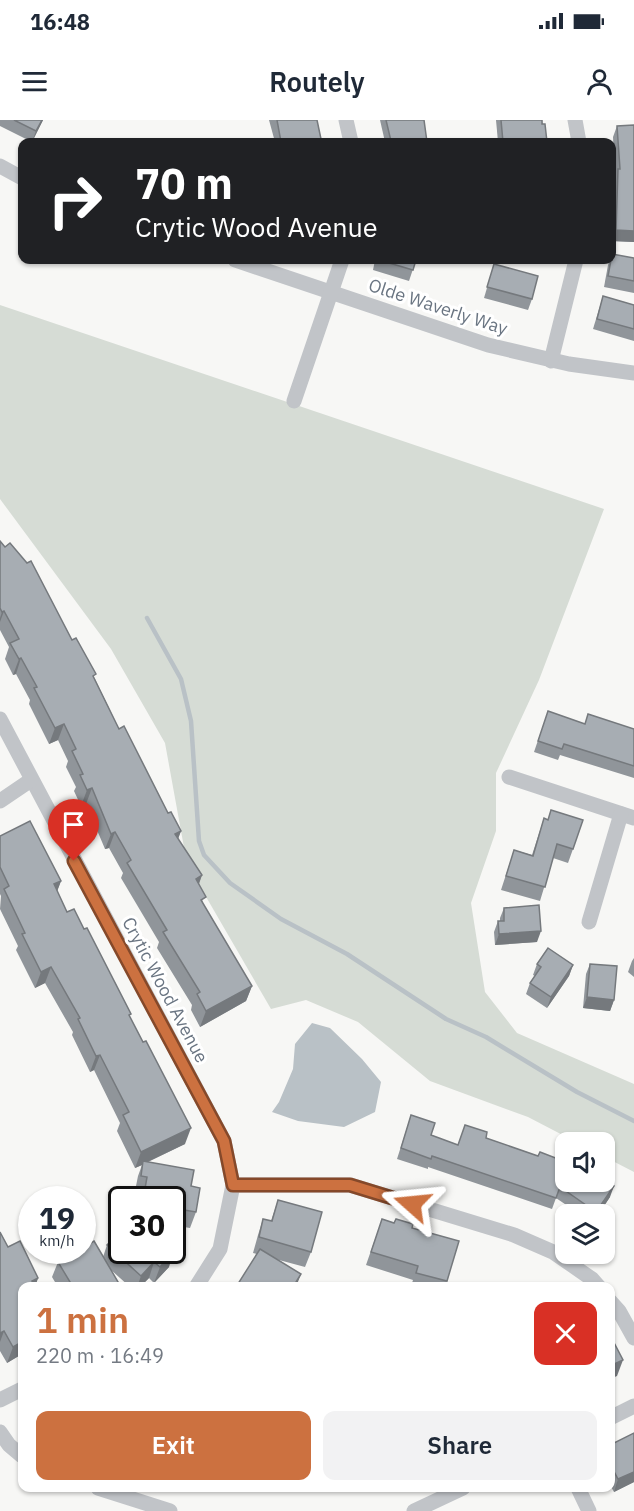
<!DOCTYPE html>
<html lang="en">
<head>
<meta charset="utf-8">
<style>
  :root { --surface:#fff; --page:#f2f2f3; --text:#1f2937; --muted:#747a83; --accent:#cc7140 }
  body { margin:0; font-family:"IBM Plex Sans",sans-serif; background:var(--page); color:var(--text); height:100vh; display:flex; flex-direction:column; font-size:22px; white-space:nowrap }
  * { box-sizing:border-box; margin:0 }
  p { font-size:20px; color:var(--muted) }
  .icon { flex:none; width:33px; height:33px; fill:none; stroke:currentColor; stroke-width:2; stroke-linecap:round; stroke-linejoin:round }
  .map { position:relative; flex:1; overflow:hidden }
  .panel { position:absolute; left:18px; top:1162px; width:597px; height:210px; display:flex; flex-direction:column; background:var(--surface); border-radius:12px; box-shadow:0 2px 4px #0004 }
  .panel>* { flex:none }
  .top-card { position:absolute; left:18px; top:18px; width:598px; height:126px; border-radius:12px; box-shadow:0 2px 4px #0004; background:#202124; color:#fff; overflow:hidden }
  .fabs { position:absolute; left:555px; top:1012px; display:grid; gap:12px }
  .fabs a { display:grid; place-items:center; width:60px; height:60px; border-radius:12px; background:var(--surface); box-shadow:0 2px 4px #0004; font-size:30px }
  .speed { position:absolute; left:18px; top:1066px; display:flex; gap:12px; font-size:30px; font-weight:700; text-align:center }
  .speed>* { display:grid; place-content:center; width:78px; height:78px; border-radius:50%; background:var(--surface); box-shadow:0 2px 4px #0004; line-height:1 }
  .speed small { font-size:15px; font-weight:400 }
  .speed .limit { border:3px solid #111; border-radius:9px; background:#fff; color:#111 }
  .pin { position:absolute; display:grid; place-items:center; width:51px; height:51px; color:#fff; margin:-62px -26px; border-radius:50% 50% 50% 0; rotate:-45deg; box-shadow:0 0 6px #0007 }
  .pin .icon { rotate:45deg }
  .me { position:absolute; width:66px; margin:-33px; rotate:288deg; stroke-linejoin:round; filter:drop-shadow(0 0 4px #0008) }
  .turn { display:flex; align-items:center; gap:21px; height:126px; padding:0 18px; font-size:27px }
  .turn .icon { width:78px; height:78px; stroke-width:2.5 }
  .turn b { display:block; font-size:42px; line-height:51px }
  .round { display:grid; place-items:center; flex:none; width:63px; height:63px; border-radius:12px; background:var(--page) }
  .headline { display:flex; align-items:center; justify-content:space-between; height:102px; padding:0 18px }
  h1 { font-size:36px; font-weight:600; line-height:45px; color:var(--accent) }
  .primary-button { display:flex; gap:12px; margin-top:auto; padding:12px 18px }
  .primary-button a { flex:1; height:69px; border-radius:12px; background:var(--accent); color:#fff; font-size:24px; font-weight:600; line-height:69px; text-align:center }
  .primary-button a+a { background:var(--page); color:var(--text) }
  .status { display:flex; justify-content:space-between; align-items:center; height:42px; padding:0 30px; background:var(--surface); direction:ltr }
  .status svg { height:16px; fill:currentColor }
  header { display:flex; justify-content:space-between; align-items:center; height:78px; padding:0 18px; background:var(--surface); font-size:27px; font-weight:600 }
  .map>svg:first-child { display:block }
  .green { fill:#d6dcd5 }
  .water { fill:#b9c1c6 }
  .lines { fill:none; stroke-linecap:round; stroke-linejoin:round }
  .stream { stroke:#b9c1c6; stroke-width:4.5 }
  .street { stroke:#c1c4c8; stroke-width:15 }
  .wall { fill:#90959a }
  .shaded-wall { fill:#75797d }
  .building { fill:#a7adb3; stroke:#75797d; stroke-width:1.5 }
  .route-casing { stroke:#85492a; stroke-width:15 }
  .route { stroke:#cc7140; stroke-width:10 }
  .labels { text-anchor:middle; stroke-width:6; stroke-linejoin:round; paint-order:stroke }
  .street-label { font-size:18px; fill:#6a7582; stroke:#fff }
</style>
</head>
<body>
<div class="status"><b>16:48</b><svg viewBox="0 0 49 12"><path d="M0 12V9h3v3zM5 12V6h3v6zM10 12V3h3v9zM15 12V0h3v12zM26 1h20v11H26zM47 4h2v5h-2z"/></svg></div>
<header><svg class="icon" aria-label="menu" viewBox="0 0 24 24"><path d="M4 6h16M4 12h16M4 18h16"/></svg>Routely<svg class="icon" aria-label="person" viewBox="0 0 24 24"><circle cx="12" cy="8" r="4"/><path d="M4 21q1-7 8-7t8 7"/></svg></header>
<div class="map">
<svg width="634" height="1391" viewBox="0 0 634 1391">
  <rect width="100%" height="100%" fill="#f7f7f5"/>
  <path class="green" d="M0 185 604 389 539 560 496 653V711L471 783 485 872 517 913 634 964V1052L605 1037 604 1023H578L528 997 430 961 358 902 306 880 271 889 187 744 165 623 111 529 0 379Z"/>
  <path class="water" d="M312 903 330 908 362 939 381 962 375 992 344 1007 298 1001 272 992 279 982 293 949 295 924Z"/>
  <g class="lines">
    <path class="stream" d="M147 498 181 559 191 601 199 721 204 735 230 763 281 799 347 834 446 899 486 917 577 972 634 1001"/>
    <g class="street">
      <path d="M346 0 351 22"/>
      <path d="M575 0 579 22"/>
      <path d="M0 46 22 58"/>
      <path d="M235 140 488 225 569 244 634 253"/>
      <path d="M551 241 576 140"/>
      <path d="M294 281 342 140"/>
      <path d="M0 599 224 1021 233 1065 220 1129 196 1167"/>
      <path d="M509 657 634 698"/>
      <path d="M0 681 31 660"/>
      <path d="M589 802 621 694"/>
      <path d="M233 1065H350L514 1115 553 1132 592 1159 599 1167"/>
      <path d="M610 1181 619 1191 634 1218"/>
      <path d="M0 1280 22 1269"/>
      <path d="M610 1298 634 1286"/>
      <path d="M0 1312 9 1325 22 1336"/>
      <path d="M98 1368 170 1391"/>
      <path d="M578 1368 589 1391"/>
      <path d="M414 1391 463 1368"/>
    </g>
  </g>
  <g class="wall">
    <path d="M0 0H43L32 22 0 6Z"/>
    <path d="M269 0H317L321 19 320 22H275Z"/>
    <path d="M380 0H424L427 22H385Z"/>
    <path d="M496 0H542L547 22H498Z"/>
    <path d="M617 6 634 122 612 121 614 60 615 56 613 17Z"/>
    <path d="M634 138V173L604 167 608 145 610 140Z"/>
    <path d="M375 140H416L409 161 373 150Z"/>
    <path d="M494 144 532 179 528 190 484 178Z"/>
    <path d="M603 176 634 185V221L593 209Z"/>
    <path d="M0 421 72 520 95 559 119 609 168 693 181 711 178 719 202 755 199 764 203 784 252 866 246 881 200 907 191 890 192 885 157 828 159 822 121 758 123 753 109 728 105 729 86 684 81 686 74 671 76 667 66 647 68 641 58 620 49 624 29 584 30 580 16 554 13 555 5 539 9 527 0 510Z"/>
    <path d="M548 591 585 604 634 609V658L560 635 558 640 534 632Z"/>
    <path d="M544 698 573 729 568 743 553 738 540 781 501 770 514 730 532 735Z"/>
    <path d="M0 716 61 761 57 771 67 792 84 809 130 897 185 1024 148 1042 191 1066 196 1092 190 1108 172 1105V1080H140L141 1073 135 1071 138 1056 142 1045 135 1048 117 1011 120 1003 94 950 90 952 72 915 73 912 45 863 35 868 16 830 18 826 0 789 1 776 0 774Z"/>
    <path d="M504 788 537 822 495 825 494 812 498 801H500V798Z"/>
    <path d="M634 838V857L628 852 632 841Z"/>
    <path d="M537 844 573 845 569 856 547 888 526 874 530 863 535 856 533 855Z"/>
    <path d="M590 844 614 880 610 891 583 888 586 854Z"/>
    <path d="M411 995 431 1015 458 1025 486 1018 538 1036 608 1057 607 1061 610 1077 598 1095H581L556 1078 552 1089 428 1047V1049L397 1039Z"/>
    <path d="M278 1080 311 1132 305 1147 253 1133 258 1115 263 1099 271 1101Z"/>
    <path d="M382 1099 412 1108 447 1161 445 1167H414L411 1166 413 1160 366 1145Z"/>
    <path d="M0 1112 8 1127 38 1158 35 1167 22 1234 7 1243 0 1231Z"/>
    <path d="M107 1125 169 1147 154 1163 149 1158 140 1167H130L110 1149 121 1167H58L52 1157 58 1142 103 1137Z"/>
    <path d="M634 1313V1362L614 1372 610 1365V1325Z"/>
  </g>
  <g class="shaded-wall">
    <path d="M42 0H43L32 22 36 11Z"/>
    <path d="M321 19 320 22H304Z"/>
    <path d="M616 110 634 111V122L612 121Z"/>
    <path d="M4 491 0 502V498L2 492Z"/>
    <path d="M21 538 16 554 13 555 19 539Z"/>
    <path d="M64 604 58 620 49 624 55 608Z"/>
    <path d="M92 668 86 684 81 686 87 670Z"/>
    <path d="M181 711 175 726V714Z"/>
    <path d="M115 712 109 728 105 729 111 714Z"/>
    <path d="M202 755 196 771V759Z"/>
    <path d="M61 761 55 777 54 764Z"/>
    <path d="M541 811 537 822 495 825 499 814Z"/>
    <path d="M573 845 569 856 547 888 551 877Z"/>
    <path d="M51 847 45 863 35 868 41 852Z"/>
    <path d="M252 866 246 881 200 907 206 891Z"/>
    <path d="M587 877 614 880 610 891 583 888Z"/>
    <path d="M100 935 94 950 90 952 96 936Z"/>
    <path d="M191 1008 185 1024 143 1044V1041L142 1045 135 1048 141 1032Z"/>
    <path d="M614 1066 610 1077 598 1095H595Z"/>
    <path d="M174 1131 169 1147 154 1163 160 1147Z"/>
    <path d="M154 1142 149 1158 140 1167H137L141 1156Z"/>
    <path d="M301 1154 296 1167H293Z"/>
    <path d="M38 1158 35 1167 32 1161Z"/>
    <path d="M4 1211 0 1222V1213Z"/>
    <path d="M22 1222V1234L7 1243 13 1227Z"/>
    <path d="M623 1240 617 1256 610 1259V1246Z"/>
    <path d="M634 1352V1362L614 1372 618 1359Z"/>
  </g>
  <g class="building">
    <path d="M14 0H42L36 11Z"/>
    <path d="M277 0H317L321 19 304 22H281Z"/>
    <path d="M386 0H424L427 22H389V21H391Z"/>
    <path d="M501 0H542V4H545L547 22H503Z"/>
    <path d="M634 5V111L616 110 618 49H620L617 6Z"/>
    <path d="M612 134 634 138V161L608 156 611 140H612Z"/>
    <path d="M379 140H416L413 150Z"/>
    <path d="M494 144 538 156 532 179 487 167Z"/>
    <path d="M603 176 634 185V209L597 199Z"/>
    <path d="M0 421 5 427 10 423 27 443 31 441 72 520 76 518 96 554 93 556 119 609 124 606 168 693 171 692 181 711 175 714 202 755 196 759 206 777 201 780 252 866 206 891 197 874 200 872 163 812 167 810 127 743 131 740 115 712 111 714 92 668 87 670 80 655 83 654 72 631 76 629 64 604 55 608 34 568 37 567 21 538 19 539 10 523 19 519 4 491 2 492 0 488Z"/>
    <path d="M548 591 585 604 588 594 634 609V646L564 624 562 629 538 621Z"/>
    <path d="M551 690 583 700 573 729 557 724 545 767 506 756 514 730 533 736 544 698 548 700Z"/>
    <path d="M30 701 61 761 54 764 67 792 74 789 84 809 87 808 131 894 129 895 143 922 146 921 191 1008 141 1032 123 995 129 992 100 935 96 936 78 899 80 898 51 847 41 852 22 814 25 813 4 769 9 766 0 747V716Z"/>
    <path d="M539 785 541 811 499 814 498 801H504V788Z"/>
    <path d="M548 828 573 845 551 877 530 863 541 847 537 844Z"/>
    <path d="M590 844 617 846 614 880 587 877Z"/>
    <path d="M411 995 435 1003 431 1015 458 1025 465 1005 487 1012 486 1018 538 1036 540 1032 566 1042V1062H604V1055L608 1057 606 1060 614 1066 596 1092 560 1067 556 1078 432 1036 431 1039 401 1028Z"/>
    <path d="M143 1041 194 1050 191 1066 200 1068 196 1092 172 1088V1080H143L147 1057 141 1056Z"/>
    <path d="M278 1080 322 1092 311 1132 259 1117 263 1099 272 1101Z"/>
    <path d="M382 1099 394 1103 396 1099 413 1104 412 1108 459 1121 447 1161 416 1153 418 1146 371 1132Z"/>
    <path d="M122 1110V1131H172V1129L174 1131 160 1147 154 1142 141 1156 107 1125Z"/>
    <path d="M0 1112 8 1127 20 1121 38 1158 32 1161 35 1167H22V1222L13 1227 4 1211 0 1213Z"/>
    <path d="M94 1121 121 1167H73L58 1142 77 1131H82V1128Z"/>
    <path d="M260 1129 301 1154 293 1167H236Z"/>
    <path d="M610 1215 623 1240 610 1246Z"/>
    <path d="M634 1313V1352L618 1359 610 1344V1325Z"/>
  </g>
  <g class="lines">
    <g class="route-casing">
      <path id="route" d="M74 741 224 1021 233 1065H350L412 1084"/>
    </g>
    <use href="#route" class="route"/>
  </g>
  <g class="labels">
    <g class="street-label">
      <text transform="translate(438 187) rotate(18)" y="6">Olde Waverly Way</text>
      <text transform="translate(165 870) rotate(62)" y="6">Crytic Wood Avenue</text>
    </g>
  </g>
</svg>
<div class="fabs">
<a><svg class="icon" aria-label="sound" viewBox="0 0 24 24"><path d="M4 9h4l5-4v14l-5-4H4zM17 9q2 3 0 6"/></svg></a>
<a><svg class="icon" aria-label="layers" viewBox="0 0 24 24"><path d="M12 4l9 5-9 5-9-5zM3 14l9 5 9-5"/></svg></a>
</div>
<div class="speed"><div>19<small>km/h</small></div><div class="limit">30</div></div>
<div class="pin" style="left:74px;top:741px;background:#d93025"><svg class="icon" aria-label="arrive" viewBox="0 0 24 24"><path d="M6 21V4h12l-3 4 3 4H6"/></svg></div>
<svg class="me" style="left:412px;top:1084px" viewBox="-20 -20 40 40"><path d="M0-17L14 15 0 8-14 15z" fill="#cc7140" stroke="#fff" stroke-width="4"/></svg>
<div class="top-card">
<div class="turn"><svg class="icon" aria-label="right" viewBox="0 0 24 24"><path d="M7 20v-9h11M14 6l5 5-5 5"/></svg><div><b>70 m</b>Crytic Wood Avenue</div></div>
</div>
<section class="panel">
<div class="headline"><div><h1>1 min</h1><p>220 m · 16:49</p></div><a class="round" style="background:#d93025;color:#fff"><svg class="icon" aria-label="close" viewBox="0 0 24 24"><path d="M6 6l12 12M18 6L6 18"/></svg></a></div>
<div class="primary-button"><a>Exit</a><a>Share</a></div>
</section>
</div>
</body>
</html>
